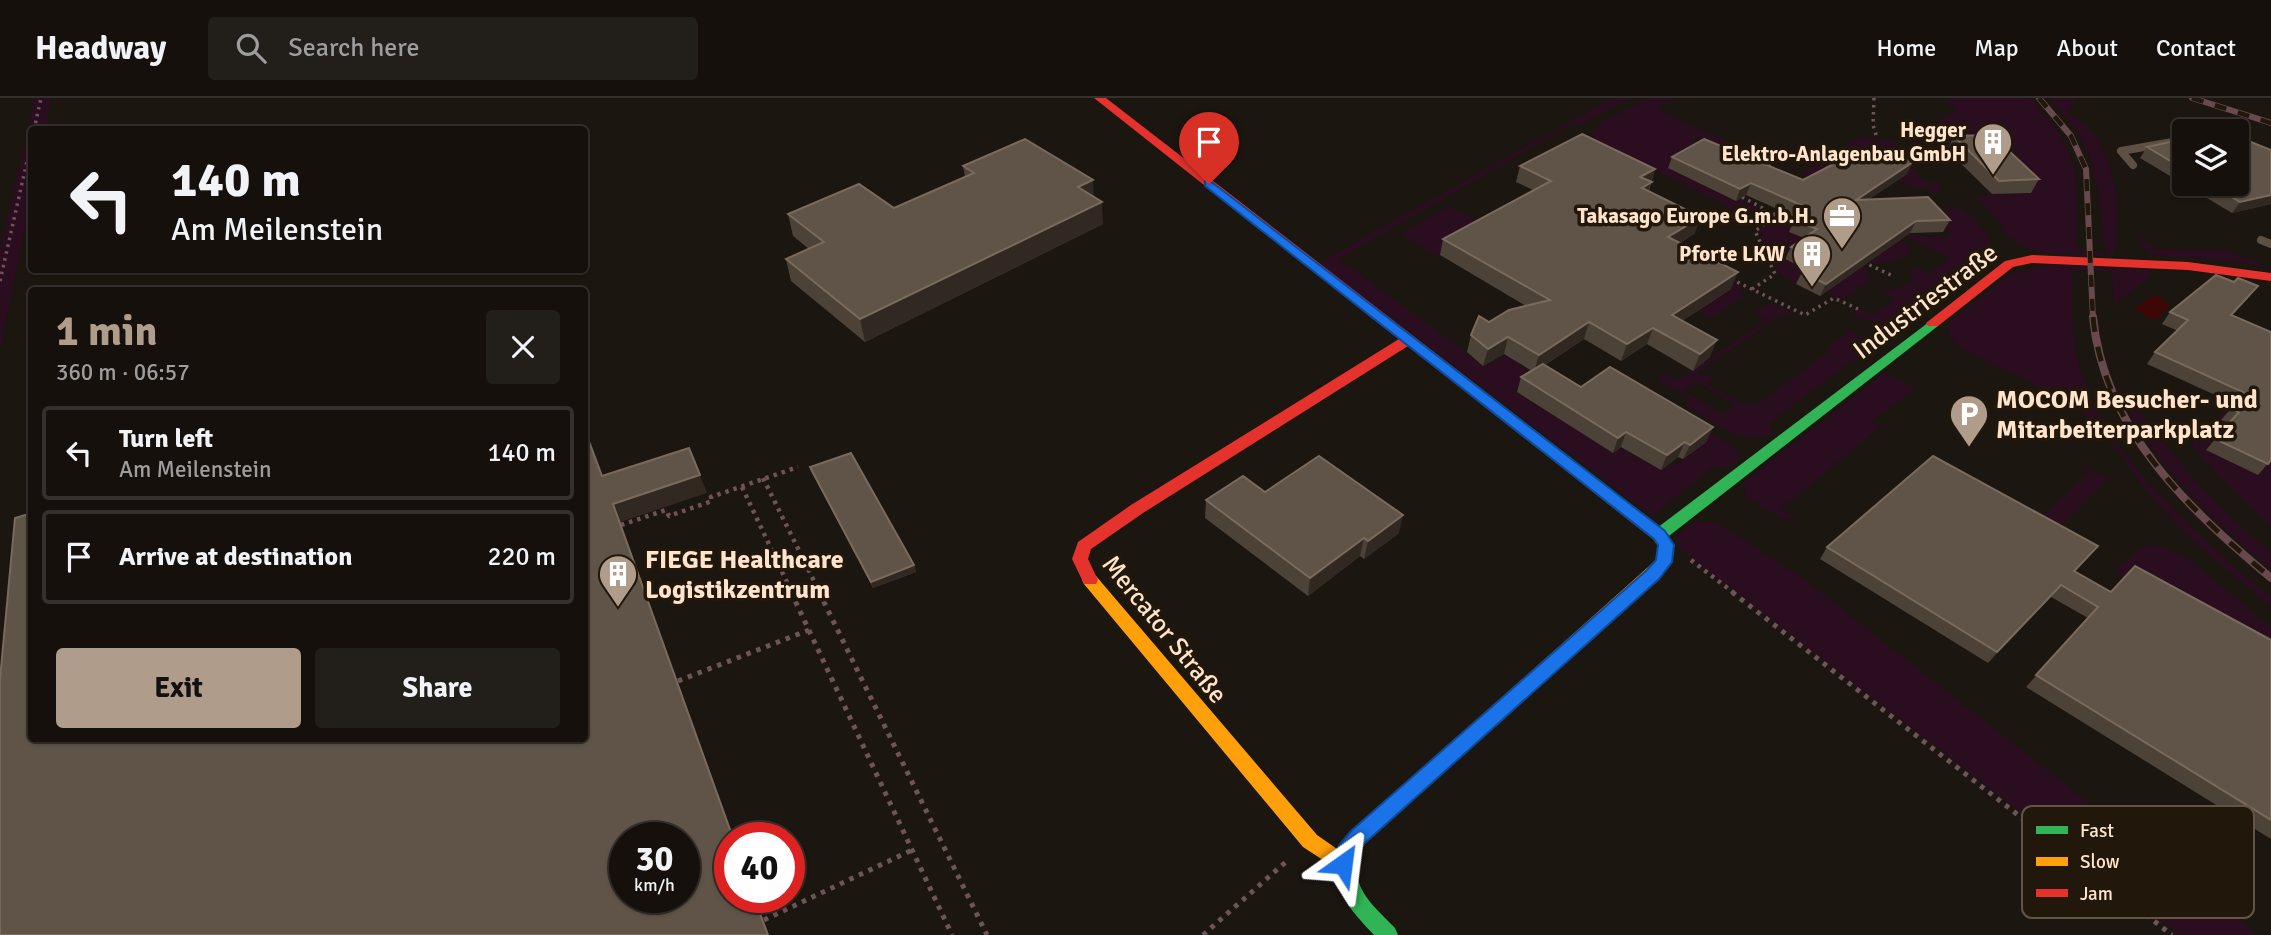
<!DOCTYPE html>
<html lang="en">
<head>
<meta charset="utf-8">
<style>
  :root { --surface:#15100c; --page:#221e1a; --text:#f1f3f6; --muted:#9d9d9d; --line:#34302d; --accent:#b09c8a }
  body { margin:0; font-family:Signika,sans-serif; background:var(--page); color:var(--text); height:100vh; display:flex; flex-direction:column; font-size:26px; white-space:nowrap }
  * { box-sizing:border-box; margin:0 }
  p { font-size:23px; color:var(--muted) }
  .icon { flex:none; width:38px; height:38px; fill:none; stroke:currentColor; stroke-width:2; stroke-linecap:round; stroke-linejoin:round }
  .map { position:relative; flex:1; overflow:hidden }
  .panel { position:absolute; left:28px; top:189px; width:560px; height:455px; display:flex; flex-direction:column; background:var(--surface); border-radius:7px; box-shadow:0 2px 5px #0004,0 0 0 2px var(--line) }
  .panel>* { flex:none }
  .hud { position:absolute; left:28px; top:28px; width:560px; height:147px; border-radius:7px; box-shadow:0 2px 5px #0004,0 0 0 2px var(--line); background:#15100c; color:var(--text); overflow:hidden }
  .fabs { position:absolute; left:2172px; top:21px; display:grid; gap:14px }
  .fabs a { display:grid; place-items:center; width:77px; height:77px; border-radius:7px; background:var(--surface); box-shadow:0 2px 5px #0004,0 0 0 2px var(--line); font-size:35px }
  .speed { position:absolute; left:609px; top:724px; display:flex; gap:14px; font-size:35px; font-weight:700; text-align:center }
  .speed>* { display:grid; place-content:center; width:91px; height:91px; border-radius:50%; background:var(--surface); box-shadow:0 2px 5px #0004,0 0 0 2px var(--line); line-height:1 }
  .speed small { font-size:18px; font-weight:400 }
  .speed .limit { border:10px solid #d22; background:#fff; color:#111 }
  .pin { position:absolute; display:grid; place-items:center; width:60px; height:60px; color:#fff; margin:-72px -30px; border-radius:50% 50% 50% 0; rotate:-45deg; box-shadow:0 0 7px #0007 }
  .pin .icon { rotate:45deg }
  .me { position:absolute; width:77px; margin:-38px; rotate:31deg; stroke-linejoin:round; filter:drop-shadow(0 0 5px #0008) }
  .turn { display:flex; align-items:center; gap:24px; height:147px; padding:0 28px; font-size:32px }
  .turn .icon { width:91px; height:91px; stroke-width:2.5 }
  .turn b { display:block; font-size:49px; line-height:60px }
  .round { display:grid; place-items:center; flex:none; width:74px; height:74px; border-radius:7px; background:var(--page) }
  .summary { display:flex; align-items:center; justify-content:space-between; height:119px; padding:0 28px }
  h1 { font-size:42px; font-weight:800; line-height:52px; color:var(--accent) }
  .primary-button { display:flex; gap:14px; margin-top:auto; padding:14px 28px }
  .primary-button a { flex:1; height:80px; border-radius:7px; background:var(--accent); color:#111; font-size:28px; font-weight:800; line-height:80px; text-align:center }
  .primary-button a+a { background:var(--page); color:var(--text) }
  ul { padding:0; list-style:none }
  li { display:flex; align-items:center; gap:21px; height:94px; margin:0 14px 10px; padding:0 14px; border:4px solid var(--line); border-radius:7px }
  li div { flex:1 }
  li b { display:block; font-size:26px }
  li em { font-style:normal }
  header { display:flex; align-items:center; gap:42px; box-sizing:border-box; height:98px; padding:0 35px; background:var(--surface); border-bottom:2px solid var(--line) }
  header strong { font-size:33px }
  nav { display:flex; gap:38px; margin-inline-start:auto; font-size:24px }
  .search { width:490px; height:63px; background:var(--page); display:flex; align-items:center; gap:18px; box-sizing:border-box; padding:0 24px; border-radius:7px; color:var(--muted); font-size:26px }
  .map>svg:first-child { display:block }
  .green { fill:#2a0e20; fill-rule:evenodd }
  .water { fill:#3e0706 }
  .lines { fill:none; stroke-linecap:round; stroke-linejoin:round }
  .path-far2 { stroke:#6e5358; stroke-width:3.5; stroke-dasharray:2.5 4.5; stroke-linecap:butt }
  .path-far1 { stroke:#6e5358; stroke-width:4.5; stroke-dasharray:3.5 5; stroke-linecap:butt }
  .path { stroke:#6e5358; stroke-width:5; stroke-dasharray:4.5 6; stroke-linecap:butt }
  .lane { stroke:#5e4f43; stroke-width:8 }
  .fast { fill:#30b455; fill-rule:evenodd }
  .slow { fill:#ff9f0a; fill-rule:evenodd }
  .jam { fill:#e5322d; fill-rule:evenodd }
  .rail-far1-casing { stroke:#6a494e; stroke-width:6 }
  .rail-casing { stroke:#6a494e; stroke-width:8 }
  .rail-far1 { stroke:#21170b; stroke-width:4.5; stroke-dasharray:12; stroke-linecap:butt }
  .rail { stroke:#21170b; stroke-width:5; stroke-dasharray:15; stroke-linecap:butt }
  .wall { fill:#4c4238 }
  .shaded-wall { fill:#312921 }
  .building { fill:#605448; stroke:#796a5c; stroke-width:2; fill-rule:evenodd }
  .route { fill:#1a73e8; stroke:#114b97; stroke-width:2 }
  .labels { text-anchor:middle; stroke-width:7; stroke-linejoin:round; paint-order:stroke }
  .far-poi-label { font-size:21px; font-weight:bold; fill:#ffe4cb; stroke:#21170b; text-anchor:end }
  .street-label { font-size:26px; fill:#ffe4cb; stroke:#21170b }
  .poi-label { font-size:26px; font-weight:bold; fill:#ffe4cb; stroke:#21170b; text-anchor:start }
  .key { fill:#21170b; stroke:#645445; stroke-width:2 }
  .key-label { font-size:19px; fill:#ffe4cb }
</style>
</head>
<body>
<header>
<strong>Headway</strong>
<div class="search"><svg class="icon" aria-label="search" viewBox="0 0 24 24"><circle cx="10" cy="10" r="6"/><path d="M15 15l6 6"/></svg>Search here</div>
<nav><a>Home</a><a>Map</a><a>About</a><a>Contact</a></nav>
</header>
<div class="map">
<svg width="2271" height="837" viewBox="0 0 2271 837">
  <rect width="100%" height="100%" fill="#1c1610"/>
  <g class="green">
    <path d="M35 0H51L46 31 32 32 31 100 0 252V151Z"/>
    <path d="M1612 0H1630L1576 28 1572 26 1339 161 1486 269 1507 257 1541 252 1518 267 1534 278 1514 292 1612 354 1620 349 1635 359 1673 367 1684 361 1618 279 1737 351V363L1728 370 1714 368 1652 418 1319 165Z"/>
    <path d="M1649 0H1674L1658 9 1666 13 1664 15 1769 62 1760 67 1698 39 1691 43 1695 45 1669 71 1736 103 1740 100 1759 110 1757 111 1760 113 1749 115 1747 120 1756 129 1720 104 1594 41 1592 34 1604 23Z"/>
    <path d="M1951 0H2029C2085 54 2076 82 2078 153L2110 155 2104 147C2098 84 2097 45 2047 0H2077L2068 14C2074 21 2083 23 2089 30 2117 63 2121 116 2114 157 2072 156 2030 163 1999 130L2005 129 1975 98 2031 95 1995 60 2019 58 2003 43 1931 45 1912 34 1907 35 1926 49C1915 50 1904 38 1900 28L1904 32 1923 34 1957 11 1945 6 1952 2Z"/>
    <path d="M1861 38C1875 42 1888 39 1901 48L1892 49 1925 84H1936L1942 93 1932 95 1927 90 1909 89 1899 82 1906 76 1826 87 1801 76Z"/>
    <path d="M1449 108 1479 123 1461 143 1436 157 1401 137Z"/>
    <path d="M1945 109C1951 109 1958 109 1963 112 1975 120 1995 141 1992 155L2001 159 1993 166 1980 165 1900 226 1865 222 1852 216 1859 210 1873 217 1895 201 1882 194 1910 187 1912 172 1915 169 1929 176 1949 161 1903 136 1948 140 1951 133 1942 125 1941 115 1949 113Z"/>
    <path d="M1776 122 1795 130 1790 134 1811 144 1786 161 1837 186 1863 168 1869 177 1867 184 1842 202 1804 181 1796 186C1768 173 1773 156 1758 134Z"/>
    <path d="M2135 135 2155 151 2227 152 2270 170 2225 162 2150 157Z"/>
    <path d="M1901 141 1910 149 1911 154 1893 165 1870 164Z"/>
    <path d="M2049 167 2148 172 2152 176 2114 208 2112 174 2072 172C2073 201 2071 230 2077 258 2097 351 2200 442 2271 499V507C2229 475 2187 440 2152 399 2129 373 2113 339 2085 317 2058 296 2026 282 1996 268 1979 260 1963 253 1950 240L1947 226 2012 175Z"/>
    <path d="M1709 171 1737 186 1743 195 1741 200 1712 220 1698 212Z"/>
    <path d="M1772 205 1796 218 1777 217 1778 222 1771 221 1772 225H1765L1766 229 1760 228 1761 232H1754L1755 236H1749L1750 240H1744L1745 244H1738L1739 248H1732L1733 253 1726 252 1727 256H1720L1722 260H1715V264H1709L1710 268H1704L1705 272H1697L1699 277 1715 278 1706 285 1740 305 1761 306 1760 302H1768L1766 298H1773L1772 293 1779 294 1778 289H1785L1783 285H1791L1789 281H1796L1795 277H1802L1800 272 1807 273 1806 268H1813L1811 264H1818L1816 260H1824L1823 256H1829L1827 250 1849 233C1860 238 1874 243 1874 257L1871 260 1857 259 1769 325 1773 334C1745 353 1710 321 1685 307L1691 301 1657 282 1664 275 1678 282 1766 222 1754 215ZM1695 283 1735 306 1723 316 1683 293Z"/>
    <path d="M1885 274 1916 290 1871 324 1880 329 1781 411 1798 421 1782 420 1747 400 1743 385Z"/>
    <path d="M2116 290 2125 293C2166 354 2214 407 2271 455V471C2209 420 2151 364 2116 290Z"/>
    <path d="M2233 303 2247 310 2267 366 2271 362V427L2220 379 2191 346Z"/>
    <path d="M2073 362 2114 383 2106 382 2059 429 2041 420 2090 374Z"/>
    <path d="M1696 423 1717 425 1802 480 2208 799 2242 823 2255 837H2180L1678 449 1677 438Z"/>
    <path d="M2145 447 2160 448 2182 457 2271 530V560L2115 474Z"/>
  </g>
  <path class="water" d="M2153 197 2162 200 2169 208 2157 221H2151L2135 211Z"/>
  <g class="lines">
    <g class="path-far2">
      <path d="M1874 0 1873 27 1877 40"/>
      <path d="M34 32 41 0"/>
      <path d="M1769 69 1775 64"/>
      <path d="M1742 99 1796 128"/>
      <path d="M1863 164 1891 177"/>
      <path d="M1731 181 1805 217 1834 200 1858 211"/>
      <path d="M0 183 32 41"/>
      <path d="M1752 191 1775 176 1755 133 1785 112"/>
    </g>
    <g class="path-far1">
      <path d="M763 380 820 495"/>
      <path d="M742 389 792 495"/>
      <path d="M621 427 666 412 669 418 712 403 711 399 798 369"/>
      <path d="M1691 462 1734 495"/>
    </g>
    <g class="path">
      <path d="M791 494 952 837"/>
      <path d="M819 494 987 837"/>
      <path d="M1732 494 2172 837"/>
      <path d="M678 583 809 532"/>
      <path d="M764 822 912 752"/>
      <path d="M1203 837 1288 762"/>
    </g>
    <g class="lane">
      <path d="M2133 67 2121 53 2184 42"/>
      <path d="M2261 142 2271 146"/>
    </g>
    <g class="fast">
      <path d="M1933 221 1938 222V228L1665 441H1653L1651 437 1653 433Z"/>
      <path d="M1469 632 1476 635 1478 640 1476 645 1365 745C1344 785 1369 803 1395 830L1398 837H1374C1339 800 1325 781 1351 733L1462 635Z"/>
    </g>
    <g class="slow">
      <path d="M1531 332 1536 333 1665 433 1674 447 1672 464 1659 481 1476 645 1469 648 1462 645 1460 640 1462 635 1656 462 1658 448 1653 441 1526 341 1524 337Z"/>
      <path d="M1090 476 1096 478 1317 737 1350 760 1353 766 1350 772 1343 775 1303 749 1084 486 1082 482 1084 478Z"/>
    </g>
    <g class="jam">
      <path d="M1094 0H1106L1536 333 1538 337 1536 341H1526L1408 248 1143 415 1091 451 1088 461 1098 482 1096 486H1084L1072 461 1078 444 1131 407 1399 241Z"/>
      <path d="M2032 157 2188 164 2271 175V183L2188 172 2032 165 2013 169 1938 228H1928L1926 225 2005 163Z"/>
    </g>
    <g class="rail-far1-casing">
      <g id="rail-far1">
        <path d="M2039 0 2071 38 2086 71 2093 221"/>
        <path d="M2192 0 2271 25"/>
      </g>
    </g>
    <g class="rail-casing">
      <path id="rail" d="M2093 219C2104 333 2189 411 2271 480"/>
    </g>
    <use href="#rail-far1" class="rail-far1"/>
    <use href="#rail" class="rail"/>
  </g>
  <g class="wall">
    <path d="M1954 38 2039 81 2031 95 1992 96 1947 52Z"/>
    <path d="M2184 41V86H2236L2271 106 2232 115 2140 60 2147 49Z"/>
    <path d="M1672 59 1803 82 1852 63 1907 76 1869 101 1950 122 1943 134 1910 135 1820 198 1796 186 1802 174 1806 171 1785 161 1791 149 1804 140 1789 134 1794 122 1797 120 1746 97 1736 103 1668 70Z"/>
    <path d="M963 68 1094 99 1103 126 865 244 791 183 786 161 809 151 793 138 788 116 894 110 965 79Z"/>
    <path d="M1520 68 1655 71 1649 93 1695 135 1680 145 1731 191 1682 223 1710 259 1693 273 1647 246 1621 263 1584 241 1545 267 1581 289 1713 329 1706 344 1683 361 1678 359 1661 372 1621 349 1613 355 1517 294 1521 279 1532 273 1504 256 1483 268 1467 254 1471 237 1489 224 1526 208 1440 157 1443 141 1533 92 1516 84Z"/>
    <path d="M2249 199 2232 217 2271 362 2258 377 2206 352 2229 325 2221 322 2235 306 2147 266 2155 254 2178 233 2162 226 2170 214Z"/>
    <path d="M810 369 914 467 916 474 873 490 812 375Z"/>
    <path d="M1206 402 1399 435 1364 461 1360 458 1308 498 1205 420Z"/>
    <path d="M1827 449 2089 459 2075 474 2111 494 2271 542V741L2026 589 2088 520 2051 499 1988 565 1820 461Z"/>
  </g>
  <g class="shaded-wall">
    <path d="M1913 64 1907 76 1850 114 1856 102Z"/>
    <path d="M1655 71 1646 100 1636 106 1640 79Z"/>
    <path d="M1093 82 1094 104 1078 89Z"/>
    <path d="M1751 85 1746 97 1736 103 1740 91Z"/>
    <path d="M2271 97V106L2232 115 2240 104Z"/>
    <path d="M1102 104 1103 126 865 244 860 221Z"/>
    <path d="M1701 119 1695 135 1662 156 1668 139Z"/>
    <path d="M1916 123 1910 135 1820 198 1826 186Z"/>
    <path d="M1738 174 1731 191 1665 234 1672 217Z"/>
    <path d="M2258 188 2249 199 2222 228 2231 217Z"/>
    <path d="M1589 224 1584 241 1534 274 1539 257Z"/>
    <path d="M1653 230 1647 246 1621 263 1627 246Z"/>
    <path d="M1508 239 1504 256 1483 268 1488 251Z"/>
    <path d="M1717 242 1710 259 1693 273 1700 256Z"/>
    <path d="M1713 329 1706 344 1683 361 1690 347Z"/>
    <path d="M1626 334 1621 349 1613 355 1618 340Z"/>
    <path d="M1685 344 1678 359 1661 372 1667 357Z"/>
    <path d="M700 377 707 395 620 424 734 740H733L613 406Z"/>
    <path d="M1403 417 1399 435 1364 461 1368 443Z"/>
    <path d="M1364 440 1360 458 1308 498 1310 480Z"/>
    <path d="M2098 448 2089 459 2065 484 2074 473Z"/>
    <path d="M914 467 916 474 873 490 871 484Z"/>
    <path d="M2061 487 2051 499 1988 565 1997 554Z"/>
    <path d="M754 800H756L769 837H768Z"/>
  </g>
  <g class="building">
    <path d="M1582 36 1655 71 1640 79 1652 84 1642 90 1701 119 1668 139 1738 174 1672 217 1717 242 1700 256 1653 230 1627 246 1589 224 1539 257 1508 239 1488 251 1471 237 1479 218 1489 224 1509 212 1550 202 1443 141 1551 83 1520 68Z"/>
    <path d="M1992 37 2039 81 1999 83 1954 38Z"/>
    <path d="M2236 38 2271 52V97L2240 104 2210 86H2236Z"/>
    <path d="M1025 41 1093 82 1078 89 1102 104 860 221 786 161 824 144 788 116 859 86 894 110 974 75 963 68Z"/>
    <path d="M1704 41 1803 82 1847 59 1852 63 1876 49 1913 64 1856 102 1928 99 1950 122 1916 123 1826 186 1802 174 1819 162 1791 149 1817 131 1794 122 1810 111 1751 85 1740 91 1672 59Z"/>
    <path d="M2184 41V71L2147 49Z"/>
    <path d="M2216 177 2234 184 2238 180 2258 188 2231 217 2271 234V362L2268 366 2215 341 2239 314 2231 311 2245 295 2155 254 2188 222 2170 214Z"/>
    <path d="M1543 266 1581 289 1610 269 1713 329 1690 347 1685 344 1667 357 1626 334 1618 340 1521 279Z"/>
    <path d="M584 330 602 378 689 350 700 377 613 406 733 740H730V800H754L768 837H0V581L15 420 32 415V640H584ZM625 740H684V800H625Z"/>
    <path d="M851 355 914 467 871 484 810 369Z"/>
    <path d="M1319 358 1403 417 1368 443 1364 440 1310 480 1206 402 1243 378 1265 394Z"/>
    <path d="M1933 358 2098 448 2074 473 2111 494 2135 468 2271 542V722L2036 577 2098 509 2061 487 1997 554 1827 449Z"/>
  </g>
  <path class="route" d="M1209 82 1665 433 1674 447 1672 464 1659 481 1365 745 1355 757 1350 772 1343 775 1336 772 1333 766 1339 747 1351 733 1647 472 1656 462 1658 447 1654 441 1205 88V83Z"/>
  <defs>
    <g id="building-pin" transform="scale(2.0125)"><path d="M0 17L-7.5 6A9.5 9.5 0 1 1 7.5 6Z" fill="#b09c8a" stroke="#21170b"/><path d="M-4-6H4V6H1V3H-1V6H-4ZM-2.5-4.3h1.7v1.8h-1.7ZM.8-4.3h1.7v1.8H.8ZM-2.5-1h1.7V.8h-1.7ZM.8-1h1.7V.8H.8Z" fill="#fff"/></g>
    <g id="office-pin" transform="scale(2.0125)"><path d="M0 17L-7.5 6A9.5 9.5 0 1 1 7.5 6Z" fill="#b09c8a" stroke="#21170b"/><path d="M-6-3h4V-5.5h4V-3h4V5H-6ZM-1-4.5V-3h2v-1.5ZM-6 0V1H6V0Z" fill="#fff"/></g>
    <g id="parking-pin" transform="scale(2.0125)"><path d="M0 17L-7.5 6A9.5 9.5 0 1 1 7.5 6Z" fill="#b09c8a" stroke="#21170b"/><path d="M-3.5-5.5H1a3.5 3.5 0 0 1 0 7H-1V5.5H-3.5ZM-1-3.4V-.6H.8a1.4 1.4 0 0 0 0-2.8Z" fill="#fff"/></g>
  </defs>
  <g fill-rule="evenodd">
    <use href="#building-pin" x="1993" y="44"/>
    <use href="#office-pin" x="1842" y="118"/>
    <use href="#building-pin" x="1812" y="156"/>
    <use href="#parking-pin" x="1969" y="316"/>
    <use href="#building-pin" x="618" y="476"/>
  </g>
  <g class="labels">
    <g class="far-poi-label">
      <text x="1966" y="39">Hegger<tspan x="1966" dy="24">Elektro-Anlagenbau GmbH</tspan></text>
      <text x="1815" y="125">Takasago Europe G.m.b.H.</text>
      <text x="1785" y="163">Pforte LKW</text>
    </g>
    <g class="street-label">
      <text transform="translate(1925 203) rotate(-37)" y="9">Industriestraße</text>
      <text transform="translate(1165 531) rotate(51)" y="9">Mercator Straße</text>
    </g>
    <g class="poi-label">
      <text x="1996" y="310">MOCOM Besucher- und<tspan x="1996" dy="30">Mitarbeiterparkplatz</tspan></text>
      <text x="645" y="470">FIEGE Healthcare<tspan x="645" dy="30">Logistikzentrum</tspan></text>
    </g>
  </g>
  <rect x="2022" y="708" width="232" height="112" rx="10" class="key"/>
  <rect x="2036" y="728" width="32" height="8" fill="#30b455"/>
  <rect x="2036" y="759" width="32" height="9" fill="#ff9f0a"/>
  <rect x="2036" y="791" width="32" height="8" fill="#e5322d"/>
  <g class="key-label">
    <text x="2080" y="739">Fast</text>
    <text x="2080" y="770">Slow</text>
    <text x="2080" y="802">Jam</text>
  </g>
</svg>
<div class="fabs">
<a><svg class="icon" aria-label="layers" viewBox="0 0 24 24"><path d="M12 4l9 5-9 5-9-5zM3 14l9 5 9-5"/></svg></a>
</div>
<div class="speed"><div>30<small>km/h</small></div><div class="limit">40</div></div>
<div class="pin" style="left:1209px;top:86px;background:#d93025"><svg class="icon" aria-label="arrive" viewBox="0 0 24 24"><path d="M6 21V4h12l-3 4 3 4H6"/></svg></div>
<svg class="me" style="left:1343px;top:766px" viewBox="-20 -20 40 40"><path d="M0-17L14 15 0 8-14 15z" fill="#1a73e8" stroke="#fff" stroke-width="4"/></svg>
<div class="hud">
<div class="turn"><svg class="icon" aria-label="left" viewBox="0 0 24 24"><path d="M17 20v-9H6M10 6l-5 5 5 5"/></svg><div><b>140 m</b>Am Meilenstein</div></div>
</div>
<section class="panel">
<div class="summary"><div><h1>1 min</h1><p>360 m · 06:57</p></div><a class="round"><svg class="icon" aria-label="close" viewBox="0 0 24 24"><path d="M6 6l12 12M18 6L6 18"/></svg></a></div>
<ul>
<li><svg class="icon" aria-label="left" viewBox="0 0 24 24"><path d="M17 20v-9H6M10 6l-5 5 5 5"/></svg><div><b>Turn left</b><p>Am Meilenstein</p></div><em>140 m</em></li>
<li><svg class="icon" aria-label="arrive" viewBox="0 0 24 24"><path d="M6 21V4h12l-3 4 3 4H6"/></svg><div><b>Arrive at destination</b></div><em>220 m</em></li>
</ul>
<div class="primary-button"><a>Exit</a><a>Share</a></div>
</section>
</div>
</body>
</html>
